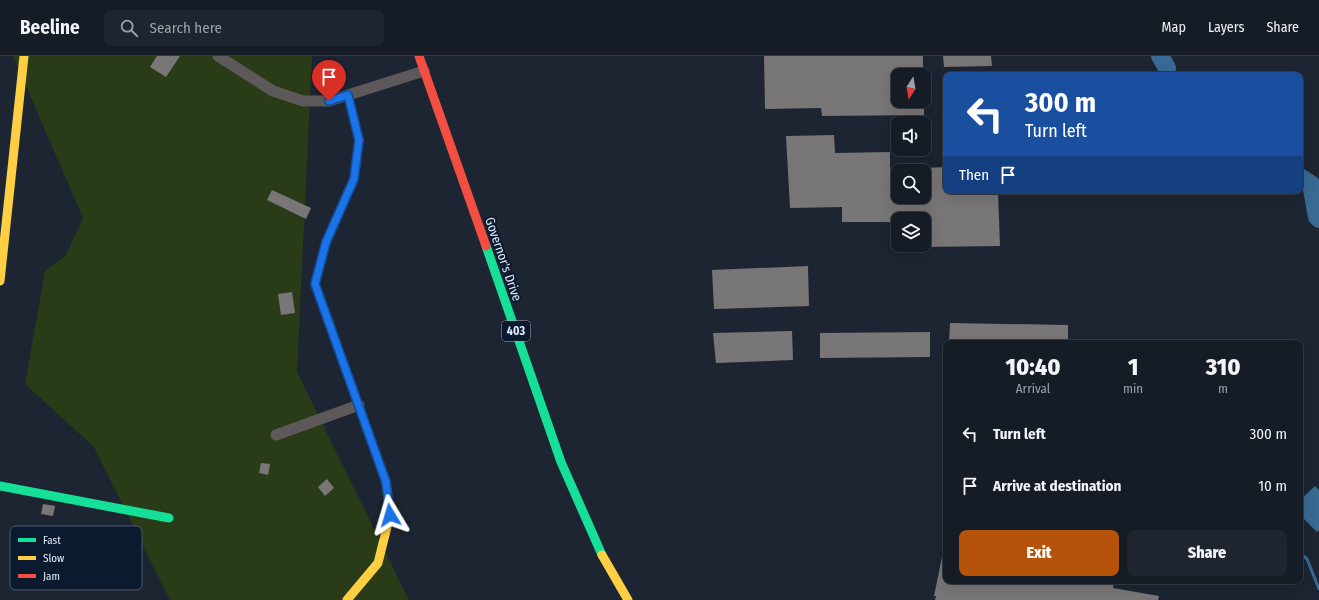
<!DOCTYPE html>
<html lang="en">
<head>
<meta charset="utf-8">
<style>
  :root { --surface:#161c26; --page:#1f252e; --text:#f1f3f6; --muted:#9ea1a7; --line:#353a43; --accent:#b45309 }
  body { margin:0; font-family:"Fira Sans Condensed",sans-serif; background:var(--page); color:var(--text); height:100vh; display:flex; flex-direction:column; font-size:15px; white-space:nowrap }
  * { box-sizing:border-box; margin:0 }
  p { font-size:13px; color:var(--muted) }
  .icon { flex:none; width:22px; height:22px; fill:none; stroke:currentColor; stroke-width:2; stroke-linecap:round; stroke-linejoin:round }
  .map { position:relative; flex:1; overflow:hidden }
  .drawer { position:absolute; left:943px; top:284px; width:360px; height:244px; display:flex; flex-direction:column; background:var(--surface); border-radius:8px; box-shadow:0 4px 16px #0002,0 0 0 1px var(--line) }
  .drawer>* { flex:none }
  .hud { position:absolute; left:943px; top:16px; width:360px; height:122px; border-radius:8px; box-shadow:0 4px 16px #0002,0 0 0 1px var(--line); background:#1a4fa0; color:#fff; overflow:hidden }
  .needle { width:26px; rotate:191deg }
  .tools { position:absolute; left:891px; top:12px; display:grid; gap:8px }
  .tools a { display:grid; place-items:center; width:40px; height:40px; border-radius:8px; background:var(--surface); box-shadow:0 4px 16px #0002,0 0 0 1px var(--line); font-size:20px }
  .pin { position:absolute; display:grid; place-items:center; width:34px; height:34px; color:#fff; margin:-41px -17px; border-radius:50% 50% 50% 0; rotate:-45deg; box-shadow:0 0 4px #0007 }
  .pin .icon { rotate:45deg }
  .me { position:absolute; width:44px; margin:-22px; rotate:353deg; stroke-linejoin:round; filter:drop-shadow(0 0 3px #0008) }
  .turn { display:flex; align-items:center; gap:14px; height:84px; padding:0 16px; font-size:18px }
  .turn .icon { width:52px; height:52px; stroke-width:2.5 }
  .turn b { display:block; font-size:28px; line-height:34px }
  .then { display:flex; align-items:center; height:38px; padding:0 16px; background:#0003; gap:8px; font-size:15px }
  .eta { display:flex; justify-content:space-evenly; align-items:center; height:68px; text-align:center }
  .eta b { font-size:24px; font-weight:800; line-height:28px }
  .button { display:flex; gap:8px; margin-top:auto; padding:8px 16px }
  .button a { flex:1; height:46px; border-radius:8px; background:var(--accent); color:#fff; font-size:16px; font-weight:800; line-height:46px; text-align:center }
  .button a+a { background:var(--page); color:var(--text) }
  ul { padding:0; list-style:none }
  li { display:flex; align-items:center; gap:12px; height:52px; padding:0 16px }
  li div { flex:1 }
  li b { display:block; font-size:15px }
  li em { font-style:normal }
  header { display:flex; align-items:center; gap:24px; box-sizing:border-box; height:56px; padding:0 20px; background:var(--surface); border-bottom:1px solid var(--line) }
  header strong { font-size:19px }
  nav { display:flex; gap:22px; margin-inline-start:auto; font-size:14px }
  .search { width:280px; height:36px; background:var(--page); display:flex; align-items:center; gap:10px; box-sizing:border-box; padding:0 14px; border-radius:8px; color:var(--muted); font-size:15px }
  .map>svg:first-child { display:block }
  .green { fill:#293c17 }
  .water { fill:#386a92 }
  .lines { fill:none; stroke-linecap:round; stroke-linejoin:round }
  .stream { stroke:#386a92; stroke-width:3 }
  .river { stroke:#386a92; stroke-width:18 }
  .building { fill:#797678 }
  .street { stroke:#5d595b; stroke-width:11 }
  .fast { stroke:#16e098; stroke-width:9 }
  .slow { stroke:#ffcf43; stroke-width:9 }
  .jam { stroke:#f24e42; stroke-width:9 }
  .route-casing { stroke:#114b97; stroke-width:10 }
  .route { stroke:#1a73e8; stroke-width:7 }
  .labels { text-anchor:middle; stroke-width:4; stroke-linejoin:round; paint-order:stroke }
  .shield { fill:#0c1a30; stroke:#a0acbd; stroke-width:1 }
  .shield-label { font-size:12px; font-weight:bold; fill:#e0eafa }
  .street-label { font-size:13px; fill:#e0eafa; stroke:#0c1a30 }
  .key { fill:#0c1a30; stroke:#4c586d; stroke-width:1 }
  .key-label { font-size:11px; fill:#e0eafa }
</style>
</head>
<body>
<header>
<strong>Beeline</strong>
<div class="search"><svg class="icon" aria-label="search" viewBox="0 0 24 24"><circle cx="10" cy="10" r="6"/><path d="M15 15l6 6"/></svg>Search here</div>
<nav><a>Map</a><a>Layers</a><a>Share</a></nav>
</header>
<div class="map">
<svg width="1319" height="544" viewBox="0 0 1319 544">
  <rect width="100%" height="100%" fill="#1d2532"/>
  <path class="green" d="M13 0H312L297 316 409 544H170L94 391 25 328 45 215 66 199 83 162Z"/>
  <path class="water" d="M1315 430 1319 434V474L1317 476 1300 459V444Z"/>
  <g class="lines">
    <path class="stream" d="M1300 497 1307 503 1319 533"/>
    <g class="river">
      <path d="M1160 0 1167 12 1166 19"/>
      <path d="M1300 121 1311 128 1317 161 1319 163"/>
    </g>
  </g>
  <g class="building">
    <path d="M157 0H180L166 21 150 11Z"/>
    <path d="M764 0H923V19H898V45H924V59L822 60 821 52 765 53Z"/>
    <path d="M943 0H991L992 10 944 11Z"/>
    <path d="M834 79 835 97 890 96V113H898V141H924V112L945 111 946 135H998L1000 190 924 191V163H890V166H842V151L790 152 786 80Z"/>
    <path d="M272 134 311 152 306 163 267 144Z"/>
    <path d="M808 210 809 250 714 253 712 214Z"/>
    <path d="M292 236 295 257 281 259 278 238Z"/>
    <path d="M950 267 1068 269V287H949Z"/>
    <path d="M792 275 793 304 716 307 713 277Z"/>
    <path d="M930 276V301L820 302V277Z"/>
    <path d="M261 407 270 408 268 419 259 417Z"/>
    <path d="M327 423 334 432 325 440 318 431Z"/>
    <path d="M43 448 55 450 53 460 41 458Z"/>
    <path d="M942 501H946V525H1014L1029 528 1030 525H1114L1113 532 1159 540 1158 544H935L936 540H934Z"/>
  </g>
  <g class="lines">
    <g class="street">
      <path d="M218 0 273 35 303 45H329L424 15"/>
      <path d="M276 379 359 349"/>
    </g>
    <g class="fast">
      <path d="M348 39 359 84 354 123 326 187 315 228 352 331"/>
      <path d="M486 190 561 406 602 499"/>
      <path d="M0 430 169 462"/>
    </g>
    <g class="slow">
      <path d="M0 225 24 0"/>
      <path d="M602 499 628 544"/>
      <path d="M347 544 378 507 390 459 386 426 352 331"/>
    </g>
    <path class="jam" d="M419 0 486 190"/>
  </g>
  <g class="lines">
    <g class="route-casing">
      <path id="route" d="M329 45 348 39 359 84 354 123 326 186 315 228 386 426 390 459"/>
    </g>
    <use href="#route" class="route"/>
  </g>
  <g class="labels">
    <rect class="shield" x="502" y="265" width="28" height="20" rx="3"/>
    <g class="shield-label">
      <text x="516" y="279">403</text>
    </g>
    <g class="street-label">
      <text transform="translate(504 203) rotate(71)" y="5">Governor's Drive</text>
    </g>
  </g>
  <rect x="10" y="470" width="132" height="64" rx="6" class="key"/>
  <rect x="18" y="482" width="18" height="4" fill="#16e098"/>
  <rect x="18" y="500" width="18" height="4" fill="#ffcf43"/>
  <rect x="18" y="518" width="18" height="4" fill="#f24e42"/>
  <g class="key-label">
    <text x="43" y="488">Fast</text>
    <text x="43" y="506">Slow</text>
    <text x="43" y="524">Jam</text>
  </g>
</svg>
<div class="tools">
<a><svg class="needle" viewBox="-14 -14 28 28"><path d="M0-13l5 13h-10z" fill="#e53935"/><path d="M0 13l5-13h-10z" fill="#9ea1a7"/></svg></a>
<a><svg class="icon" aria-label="sound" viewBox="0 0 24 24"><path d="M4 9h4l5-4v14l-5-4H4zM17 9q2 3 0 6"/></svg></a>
<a><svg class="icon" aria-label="search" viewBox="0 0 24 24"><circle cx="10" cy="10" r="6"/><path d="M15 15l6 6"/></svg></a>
<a><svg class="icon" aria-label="layers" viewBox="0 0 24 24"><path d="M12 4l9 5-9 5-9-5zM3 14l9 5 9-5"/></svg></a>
</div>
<div class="pin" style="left:329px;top:45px;background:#d93025"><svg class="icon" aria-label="arrive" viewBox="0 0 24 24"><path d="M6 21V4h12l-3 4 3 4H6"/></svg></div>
<svg class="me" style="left:390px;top:459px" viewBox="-20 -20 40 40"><path d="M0-17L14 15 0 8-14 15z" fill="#1a73e8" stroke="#fff" stroke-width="4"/></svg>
<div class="hud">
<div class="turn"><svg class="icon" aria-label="left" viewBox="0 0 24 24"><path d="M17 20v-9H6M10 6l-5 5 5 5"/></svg><div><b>300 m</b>Turn left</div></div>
<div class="then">Then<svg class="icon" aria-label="arrive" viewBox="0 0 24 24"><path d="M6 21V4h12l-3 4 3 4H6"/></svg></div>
</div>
<section class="drawer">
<div class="eta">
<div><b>10:40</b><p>Arrival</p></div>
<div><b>1</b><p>min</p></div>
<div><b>310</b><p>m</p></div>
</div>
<ul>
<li><svg class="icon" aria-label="left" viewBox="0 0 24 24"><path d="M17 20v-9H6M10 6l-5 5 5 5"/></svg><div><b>Turn left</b></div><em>300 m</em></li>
<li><svg class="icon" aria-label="arrive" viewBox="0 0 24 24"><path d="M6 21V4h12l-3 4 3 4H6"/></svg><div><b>Arrive at destination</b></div><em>10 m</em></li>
</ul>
<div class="button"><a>Exit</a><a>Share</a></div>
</section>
</div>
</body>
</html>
